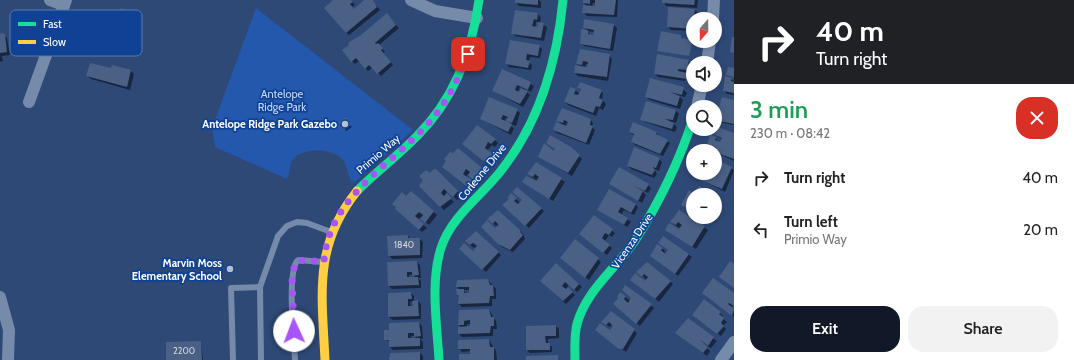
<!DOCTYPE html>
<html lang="en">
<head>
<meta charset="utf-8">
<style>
  :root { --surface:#fff; --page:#f2f2f2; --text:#222; --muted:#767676; --accent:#111827 }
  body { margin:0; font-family:Cabin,sans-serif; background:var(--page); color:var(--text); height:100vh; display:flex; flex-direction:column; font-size:15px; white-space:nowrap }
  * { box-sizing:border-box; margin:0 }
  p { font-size:13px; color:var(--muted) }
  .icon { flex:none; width:22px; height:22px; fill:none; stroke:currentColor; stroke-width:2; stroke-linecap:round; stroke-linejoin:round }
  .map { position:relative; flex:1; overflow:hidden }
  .side { display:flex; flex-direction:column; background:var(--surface); width:340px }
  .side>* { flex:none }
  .top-card { background:#202124; color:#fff; overflow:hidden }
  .needle { width:26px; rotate:200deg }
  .buttons { position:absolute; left:686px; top:12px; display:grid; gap:8px }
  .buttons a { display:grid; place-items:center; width:36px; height:36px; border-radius:50%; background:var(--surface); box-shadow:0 2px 6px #0003; font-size:20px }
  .pin { position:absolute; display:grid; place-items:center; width:34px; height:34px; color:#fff; margin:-17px; border-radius:8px; box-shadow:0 2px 6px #0006 }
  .me { position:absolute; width:44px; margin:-22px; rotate:358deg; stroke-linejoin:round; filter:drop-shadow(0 0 3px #0008) }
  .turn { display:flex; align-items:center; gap:14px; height:84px; padding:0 16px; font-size:18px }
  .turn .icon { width:52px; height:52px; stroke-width:2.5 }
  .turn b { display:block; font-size:28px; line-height:34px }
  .round { display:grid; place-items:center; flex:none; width:42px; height:42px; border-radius:16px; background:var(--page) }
  .summary { display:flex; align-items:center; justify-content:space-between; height:68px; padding:0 16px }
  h1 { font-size:24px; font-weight:600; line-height:30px; color:#1e9e55 }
  .button { display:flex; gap:8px; margin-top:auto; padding:8px 16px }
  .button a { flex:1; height:46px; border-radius:16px; background:var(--accent); color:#fff; font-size:16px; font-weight:600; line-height:46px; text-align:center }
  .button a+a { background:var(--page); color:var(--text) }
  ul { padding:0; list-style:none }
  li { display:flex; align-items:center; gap:12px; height:52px; padding:0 16px }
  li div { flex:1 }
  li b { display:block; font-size:15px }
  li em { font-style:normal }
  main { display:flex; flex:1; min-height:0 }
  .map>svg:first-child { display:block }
  .green { fill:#2358ac }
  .shadow { fill:#0007; fill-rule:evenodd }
  .building { fill:#4a6084 }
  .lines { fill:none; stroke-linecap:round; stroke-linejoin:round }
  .lane { stroke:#768aa9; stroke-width:6 }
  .street { stroke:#768aa9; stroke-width:12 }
  .fast { stroke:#16e098; stroke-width:9 }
  .slow { stroke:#ffcf43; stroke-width:9 }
  .route { stroke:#a855f7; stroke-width:7; stroke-dasharray:0 12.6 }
  .poi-dot { fill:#b6bfcf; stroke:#0f4195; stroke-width:1.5 }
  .labels { text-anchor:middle; stroke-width:3.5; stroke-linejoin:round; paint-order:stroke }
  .number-label { font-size:9px; fill:#d2d7e0 }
  .park-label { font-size:11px; fill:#c5dbfe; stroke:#0f4195 }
  .poi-label { font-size:11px; font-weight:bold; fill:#fff; stroke:#0f4195; text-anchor:end }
  .street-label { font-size:11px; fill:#fff; stroke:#0f4195 }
  .key { fill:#0f4195; stroke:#577ab5; stroke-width:1 }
  .key-label { font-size:11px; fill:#fff }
</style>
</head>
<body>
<main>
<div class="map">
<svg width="734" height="360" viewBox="0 0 734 360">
  <rect width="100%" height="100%" fill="#2e4976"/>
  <path class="green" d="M256 8 413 130 354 183C346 177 349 167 342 159 332 148 300 147 292 161 290 166 289 174 287 179L215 147 212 128Z"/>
  <g class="shadow">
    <path d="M335 0H351L355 5 352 7 354 10 367 0H372L380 10 349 35 346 32Z"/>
    <path d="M516 0H539L541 2V8L519 6 516 3Z"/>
    <path d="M584 0H618L617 17 587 16 584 13 587 6 584 3ZM593 3H596V7H592Z"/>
    <path d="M663 0H698L697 8 666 6Z"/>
    <path d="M695 10 698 13 697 19H693V31L671 30 668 27Z"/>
    <path d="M538 14 541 18 540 23 547 27 544 41 515 36 512 33ZM536 22H539L536 32H535Z"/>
    <path d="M389 18 399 28 379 45 385 52 383 53 393 65 381 76 373 67 368 71 359 61 355 64 352 61Z"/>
    <path d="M614 25 617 28 613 51 584 46 581 43 587 31 584 27ZM587 31 594 32 593 36H591Z"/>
    <path d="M0 35H4L7 38 10 55 2 56 3 61 0 62Z"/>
    <path d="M539 46 542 49 540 58 530 57 529 62 532 65 531 70 509 67 506 63Z"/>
    <path d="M580 51 609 55 612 59 608 81 578 76 575 73 581 67 577 64ZM586 64H589L588 69 585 68Z"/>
    <path d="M688 61 691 64 690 73H686L689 75H687L685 81 658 77 655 74Z"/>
    <path d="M113 66 131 71 134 74 130 90 91 79 88 76 112 70Z"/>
    <path d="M503 71 534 86 531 92 524 89 530 95 523 107 493 91ZM520 87 522 88 520 93 518 92Z"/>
    <path d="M689 75 691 77 689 82 687 81Z"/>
    <path d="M651 79 683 89 687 93 685 97 679 96 683 100 680 109 650 100 646 97Z"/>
    <path d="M731 79 734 81V95L727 94 724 91Z"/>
    <path d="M578 87 600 90 603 93 602 100 606 104 603 110 599 108 596 116 568 105 565 102 575 90 580 94 581 90Z"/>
    <path d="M734 101V125L719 122 716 119Z"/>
    <path d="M517 110 520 113 516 126 511 124 506 117 504 122 514 128 511 135 481 119Z"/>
    <path d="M676 111 679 114 676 123 672 122 677 127 675 132 645 122 641 119Z"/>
    <path d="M559 116 590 119 593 123 592 127 595 130 589 145 557 133 554 130 563 126 557 120ZM567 122 569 123 567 127H565Z"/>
    <path d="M347 120 352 127 346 131 340 123Z"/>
    <path d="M634 123 657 133 659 137 670 143 663 156 635 145 632 142 634 136 630 132Z"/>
    <path d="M715 127 734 134V161L707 148 715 138 720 143 722 139 712 133Z"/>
    <path d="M495 140 498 143 495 147 492 145 487 151 495 158 490 165 466 147Z"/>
    <path d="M570 147 582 159 572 176 539 156Z"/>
    <path d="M659 159 662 162 659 171 654 169 657 174 654 178 631 169 628 166Z"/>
    <path d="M715 160 734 170 725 192 694 176 696 173H715Z"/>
    <path d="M447 161 481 168 484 171 477 182 468 174 466 177 475 185 470 190 446 170Z"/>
    <path d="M536 163 565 182 553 201 524 182 537 183 541 174 536 180 528 174Z"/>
    <path d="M436 170 461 195 457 200 448 191 445 194 454 202 444 210 420 186Z"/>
    <path d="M610 184 648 185 651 188 648 193 640 189 646 195 642 203Z"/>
    <path d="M518 188 544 211 529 228 504 205 510 200 516 199 520 203 523 200 514 192Z"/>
    <path d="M411 192 437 215 429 225 420 217 418 220 427 228 422 232 399 212 406 197Z"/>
    <path d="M689 192 694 195 693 212 682 205Z"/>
    <path d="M715 195 722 200 715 214Z"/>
    <path d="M635 204 638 207 634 215 624 210 621 215 631 222 627 227 598 209Z"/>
    <path d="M498 211 523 234 525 239 513 252 502 247 482 227 496 230 500 225 499 223 496 226 489 219Z"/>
    <path d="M679 211 708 230 696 249 666 230 680 231 684 223 679 228 671 222Z"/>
    <path d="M595 216 615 233 612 237 609 235 605 241 612 248 607 255 584 237Z"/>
    <path d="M704 217H713L712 221Z"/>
    <path d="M476 233 501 255 486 272 460 249 473 252 479 245 474 248 469 244Z"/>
    <path d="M408 236 411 239H420L423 242 422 258 392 259 389 255Z"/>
    <path d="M662 248 665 251 664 254 665 255 688 254 692 257 678 276 651 256Z"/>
    <path d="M598 259 601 262 589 280 564 261Z"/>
    <path d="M417 262 420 265 421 278H418L421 281V288L392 289 389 286ZM409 275H413L416 278H409Z"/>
    <path d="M647 263 673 284 659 302 635 281 645 282 647 280 641 275Z"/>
    <path d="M556 264 582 287 577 292 569 285 567 287 575 295 566 304 544 284Z"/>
    <path d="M488 280 496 289V299H492V306L462 307 459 304 460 297 458 295 460 290 457 287ZM463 290H470V294H467Z"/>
    <path d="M626 287 654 308 640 326 614 304 621 293 630 301 632 298Z"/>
    <path d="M411 293 414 296V301H418L421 304V319L393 320 389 317ZM410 302H413L414 307H411Z"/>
    <path d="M734 294V306L733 305 731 308 734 310V317L707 296Z"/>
    <path d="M489 310 496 321 497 329H493V336L462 337 459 334V328L461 327 459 325 460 311ZM467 324H471V327H467Z"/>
    <path d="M611 312 637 333 626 352 599 332 610 331 614 326 612 324 610 327 602 322Z"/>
    <path d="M720 313 723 316 722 318 727 322 723 326 726 329 721 336 696 318Z"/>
    <path d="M688 319 717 341 711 348 704 345 710 351 707 356 680 336Z"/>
    <path d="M419 323 422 326 423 339H420L423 342V349L393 350 390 347V342L385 339 390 331ZM411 336H414L417 339H411Z"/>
    <path d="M556 326 559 329V338L548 339V344L552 347V352L530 353 527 350Z"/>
    <path d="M489 340 496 351 497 360H460L471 355V351L462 352 459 348Z"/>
    <path d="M201 342 203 360H167V343Z"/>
    <path d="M420 353 423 356V360H391Z"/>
  </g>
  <g class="building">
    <path d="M333 0H351L353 2 350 4 354 9 364 0H373L377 7 346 33 324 8Z"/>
    <path d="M515 0H538V5L515 3Z"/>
    <path d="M583 0H590V4L583 3Z"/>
    <path d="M595 0H616L614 15 582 13 583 5 595 6Z"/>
    <path d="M662 0H695L694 5 662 3Z"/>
    <path d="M668 7 695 9 694 19 692 21 693 29 667 27Z"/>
    <path d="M121 8 138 15 134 29 128 39 126 38 125 41 118 38 119 36 112 33Z"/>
    <path d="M515 10 538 13 537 20 534 19 532 26 537 27 538 22 544 23 541 38 511 34Z"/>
    <path d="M387 13 396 25 375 43 376 44 378 43 383 48 381 50 391 62 377 74 369 65 365 69 356 58 351 62 342 50 348 46 349 42 361 35Z"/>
    <path d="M584 19 614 24 610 49 580 44 581 29 588 30V34L593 35 594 30 583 28Z"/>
    <path d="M661 31 681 35V38L693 40 689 56 657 51Z"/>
    <path d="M0 33 5 34 7 52 0 53Z"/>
    <path d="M732 37H734V53L730 52Z"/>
    <path d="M510 40 540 45 538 56 527 54 526 60 530 61 528 68 505 64Z"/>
    <path d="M580 49 610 54 607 77 574 73 575 65 587 67 588 62 583 61 582 65 576 64Z"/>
    <path d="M657 54 689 60 687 70 678 69V71L688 73 687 79 654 74Z"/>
    <path d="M90 63 111 68 112 65 131 70 127 87 86 76Z"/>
    <path d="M728 67 734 68V77L726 75Z"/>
    <path d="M502 69 531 82 528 90 517 85 515 90 519 92 521 88 528 91 520 104 492 91Z"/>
    <path d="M725 76 732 78 731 81 734 82V93L723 91Z"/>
    <path d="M650 78 684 87 682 95 670 92 680 96 677 106 645 97Z"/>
    <path d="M580 82 602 90 599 98 603 100 600 107 596 106 593 113 564 102 570 87 576 89 574 94 578 95 581 89 577 88Z"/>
    <path d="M489 97 518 109 512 123 506 121 508 117 503 115 501 119 512 124 508 132 480 119Z"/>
    <path d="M722 97 734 100V124L715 120Z"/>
    <path d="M646 101 676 110 673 120 665 119 674 123 672 129 640 120Z"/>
    <path d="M562 108 591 119 590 125 593 126 586 143 553 130 556 122 567 126 568 122 564 120 563 123 556 121Z"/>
    <path d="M346 117 351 125 344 130 339 122Z"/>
    <path d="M633 122 657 132 656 134 668 140 660 154 631 142 634 134 629 132Z"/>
    <path d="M477 125 496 139 491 144 488 142 485 148 493 154 486 163 462 144Z"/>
    <path d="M715 126 734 133V159L706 149 710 134 716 137 715 140 720 142 722 138 711 133 712 129H715Z"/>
    <path d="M550 135 571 147 580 155 568 173 538 157 544 143 554 151 555 149 546 143Z"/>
    <path d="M634 147 660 158 656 168 653 167 655 170 652 175 627 166Z"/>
    <path d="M458 148 482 168 473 180 468 175 470 172 466 169 463 174 473 181 467 187 442 167 446 161 444 159 450 152 453 153Z"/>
    <path d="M715 159 732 167 722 189 693 177 695 173H715Z"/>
    <path d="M536 162 562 178 549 199 522 182 526 176 537 181 539 177 535 174 533 177 527 174Z"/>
    <path d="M619 167 649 184 645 191 634 186 643 191 638 201 609 184Z"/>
    <path d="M434 169H436L458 191 453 197 444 189 441 193 444 196 447 193 452 198 440 207 419 186 423 180 419 176 426 170 430 173Z"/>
    <path d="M699 186 719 197 715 205V195H698V193L695 192Z"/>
    <path d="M517 187 542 208 525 226 502 205 509 199 507 198 511 193 517 198 514 201 518 204 522 200 512 192Z"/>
    <path d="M609 189 636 204 631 213 621 207 618 212 628 218 624 225 597 210Z"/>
    <path d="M689 190 693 193 691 197 693 198V211L681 205Z"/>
    <path d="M411 191 434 211 425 223 420 219 423 215 419 212 415 216 424 224 419 230 395 209 396 207 392 204 402 192 406 196Z"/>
    <path d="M498 210 520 230V232L523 235 510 250 498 244 481 227 487 220 495 228 499 225 495 221 493 224 487 219Z"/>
    <path d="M679 210 705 226 692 247 665 230 669 223 679 229 682 225 678 222 676 225 670 222Z"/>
    <path d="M594 215 613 229 609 235 605 233 602 238 610 245 603 253 579 234Z"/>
    <path d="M476 231 499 252 482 270 459 249 464 243 473 251 477 246 473 243 470 245 465 241Z"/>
    <path d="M408 235V238H420V255L388 256 387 236Z"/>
    <path d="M663 236 689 254 675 274 650 256 657 244 663 248 661 250 665 254 668 250 658 243Z"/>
    <path d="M575 239 599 258 585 278 560 258Z"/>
    <path d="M417 261 419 275 412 276V272H407V277H418L419 285 388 286 387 262Z"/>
    <path d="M730 261 734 264V288L719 277Z"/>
    <path d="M647 262 671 281 655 299 630 280 635 273 645 281 648 277 644 274 642 277 636 272Z"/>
    <path d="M556 263 579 284 574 290 565 282 562 286 566 289 568 287 573 292 563 301 540 281Z"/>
    <path d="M713 278 734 293V306L729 303 728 304 734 309 732 316 702 293Z"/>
    <path d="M488 279 490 285H493L494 296H490L489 303 458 304 459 295H457L456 289H464V293H469V287H456L457 280Z"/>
    <path d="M625 285 652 304 636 324 613 304 618 298 617 297 620 292 626 296 624 299 628 303 631 298 622 290Z"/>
    <path d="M411 292 412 299H408V306H413L412 301 418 300 419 316 388 317V293Z"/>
    <path d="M704 299 721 312 719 314 724 318 721 323 724 326 717 334 692 315Z"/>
    <path d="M489 309 491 317H494V326H491L490 333 458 334V327L470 326V320L464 321V325H458L459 310Z"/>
    <path d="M611 311 635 329 623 349H619L595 330 600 323 610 330 613 326 609 322 606 325 601 322Z"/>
    <path d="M688 318 714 337 708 346 699 339 708 347 703 353 675 333Z"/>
    <path d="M419 322 421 336 414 337V333H408V338H420V346L389 347V340H384V330H389V323Z"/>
    <path d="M556 325V336H545L546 343H550V350H526V326Z"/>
    <path d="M489 339 490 347H494V360H459V354H470V349H458V340Z"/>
    <path d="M201 341 202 360H166V342Z"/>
    <path d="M420 352V360H389L390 353Z"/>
    <path d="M558 355V360H526V356Z"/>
  </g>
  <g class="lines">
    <g class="lane">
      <path d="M233 360 231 288 260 287"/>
      <path d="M261 360 260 287 278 236 287 226 297 222 307 223 331 232"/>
      <path d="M295 360C294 340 287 275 297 261L299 260 322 262"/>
    </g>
    <g class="street">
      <path d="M50 0 64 5"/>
      <path d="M411 0 435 11 477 18"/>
      <path d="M713 19 714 0"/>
      <path d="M707 63 710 41"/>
      <path d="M29 102 66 0"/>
      <path d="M697 107 702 85"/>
      <path d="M0 297 9 330 8 360"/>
      <path d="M721 360 734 342"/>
    </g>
    <g class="fast">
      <path d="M357 191C377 171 399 155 418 135 455 98 472 51 479 0"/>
      <path d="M439 360C437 324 430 283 441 248 451 217 480 197 500 172 540 122 557 62 563 0"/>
      <path d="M575 360C575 348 574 335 577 324 586 290 617 268 636 239 660 201 679 162 693 119"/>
    </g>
    <path class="slow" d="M325 360C322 295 313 246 357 191"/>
  </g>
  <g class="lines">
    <path class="route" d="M294 331 292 279 295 263 303 260 324 262C328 199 386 169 425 127 445 106 458 81 468 54"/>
  </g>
  <g class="poi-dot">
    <circle cx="345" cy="124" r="4"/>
    <circle cx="230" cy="269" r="4"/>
  </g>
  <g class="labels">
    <g class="number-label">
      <text x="404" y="248">1840</text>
      <text x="184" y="354">2200</text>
    </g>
    <g class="park-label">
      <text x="282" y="98">Antelope<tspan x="282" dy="13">Ridge Park</tspan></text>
    </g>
    <g class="poi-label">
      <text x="337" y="128">Antelope Ridge Park Gazebo</text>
      <text x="222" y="267">Marvin Moss<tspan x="222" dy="13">Elementary School</tspan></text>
    </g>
    <g class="street-label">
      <text transform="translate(378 154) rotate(-41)" y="4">Primio Way</text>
      <text transform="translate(482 172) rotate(-51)" y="4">Corleone Drive</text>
      <text transform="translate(632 241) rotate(-56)" y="4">Vicenza Drive</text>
    </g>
  </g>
  <rect x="10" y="10" width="132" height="46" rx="6" class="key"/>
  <rect x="18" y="22" width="18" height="4" fill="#16e098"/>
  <rect x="18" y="40" width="18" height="4" fill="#ffcf43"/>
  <g class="key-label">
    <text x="43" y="28">Fast</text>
    <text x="43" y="46">Slow</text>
  </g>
</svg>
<div class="buttons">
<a><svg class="needle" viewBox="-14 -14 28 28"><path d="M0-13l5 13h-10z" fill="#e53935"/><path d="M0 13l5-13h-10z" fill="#767676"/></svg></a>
<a><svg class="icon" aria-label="sound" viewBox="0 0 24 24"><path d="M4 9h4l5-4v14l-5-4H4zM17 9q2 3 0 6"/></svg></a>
<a><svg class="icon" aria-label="search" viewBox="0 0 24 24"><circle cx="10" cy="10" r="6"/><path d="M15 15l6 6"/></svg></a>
<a>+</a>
<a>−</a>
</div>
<div class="pin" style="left:468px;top:54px;background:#d93025"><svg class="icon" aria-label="arrive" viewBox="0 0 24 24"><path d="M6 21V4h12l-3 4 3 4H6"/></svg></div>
<svg class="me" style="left:294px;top:331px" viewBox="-20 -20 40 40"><circle r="19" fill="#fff"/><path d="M0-13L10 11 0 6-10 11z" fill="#a855f7"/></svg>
</div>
<section class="side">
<div class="top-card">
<div class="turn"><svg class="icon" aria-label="right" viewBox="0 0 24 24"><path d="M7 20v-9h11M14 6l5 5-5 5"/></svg><div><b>40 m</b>Turn right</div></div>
</div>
<div class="summary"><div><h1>3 min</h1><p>230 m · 08:42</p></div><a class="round" style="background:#d93025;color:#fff"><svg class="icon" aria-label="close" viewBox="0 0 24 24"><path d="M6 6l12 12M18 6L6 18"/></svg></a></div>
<ul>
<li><svg class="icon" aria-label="right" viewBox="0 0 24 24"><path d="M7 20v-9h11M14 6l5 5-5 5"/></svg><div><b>Turn right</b></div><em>40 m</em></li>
<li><svg class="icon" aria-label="left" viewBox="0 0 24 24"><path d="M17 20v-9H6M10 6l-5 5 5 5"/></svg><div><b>Turn left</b><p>Primio Way</p></div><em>20 m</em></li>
</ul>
<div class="button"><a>Exit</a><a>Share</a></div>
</section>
</main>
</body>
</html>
